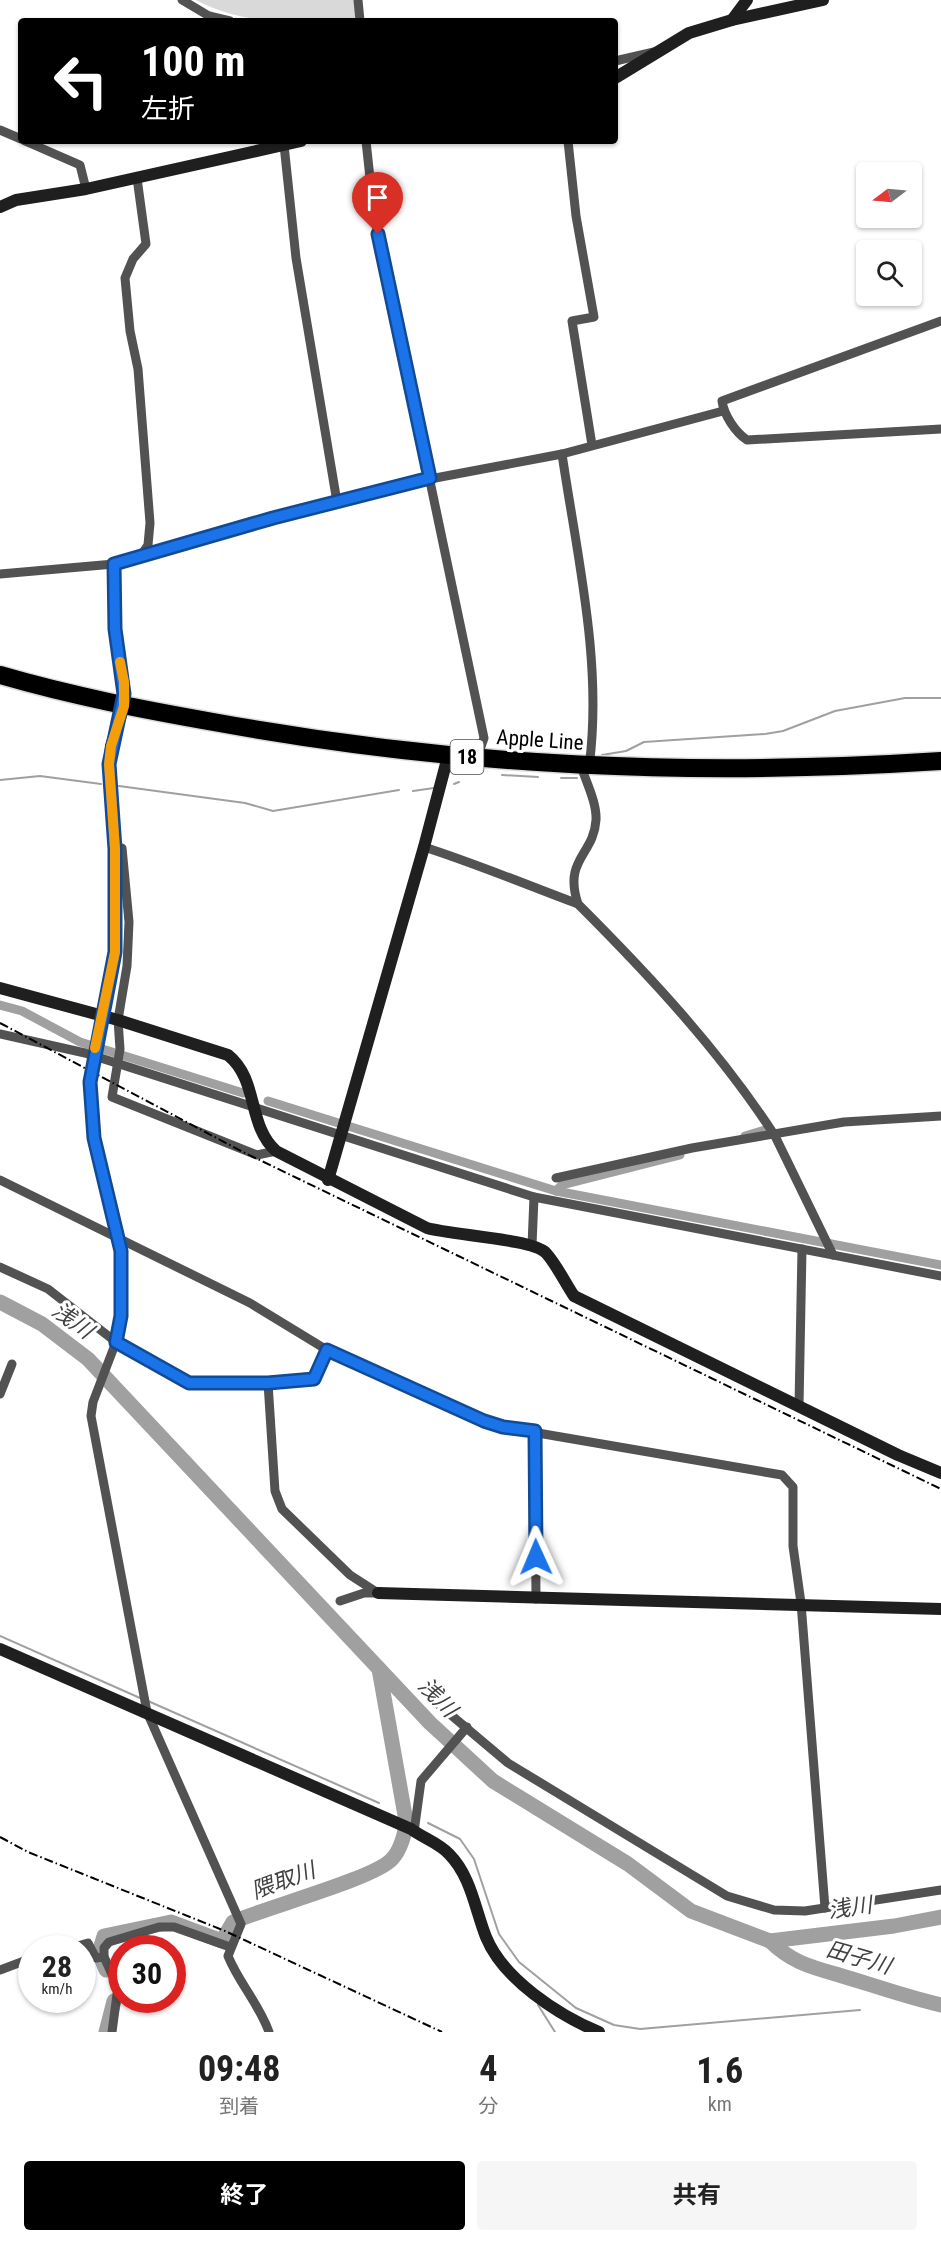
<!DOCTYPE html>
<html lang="ja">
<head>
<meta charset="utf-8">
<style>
  :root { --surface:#fff; --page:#f6f6f6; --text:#222; --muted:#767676; --accent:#000 }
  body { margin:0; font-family:"Roboto Condensed","Noto Sans JP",sans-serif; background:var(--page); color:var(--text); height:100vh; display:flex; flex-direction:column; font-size:22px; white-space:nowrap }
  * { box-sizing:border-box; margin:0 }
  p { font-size:20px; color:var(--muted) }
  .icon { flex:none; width:33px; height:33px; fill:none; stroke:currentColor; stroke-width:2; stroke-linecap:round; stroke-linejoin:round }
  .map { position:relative; height:2032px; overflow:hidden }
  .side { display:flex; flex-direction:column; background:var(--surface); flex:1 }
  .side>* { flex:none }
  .banner { position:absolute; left:18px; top:18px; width:600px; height:126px; border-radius:6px; box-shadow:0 2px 4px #0004; background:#000; color:#fff; overflow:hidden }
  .needle { width:39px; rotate:254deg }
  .buttons { position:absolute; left:856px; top:162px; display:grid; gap:12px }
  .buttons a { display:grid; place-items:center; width:66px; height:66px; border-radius:6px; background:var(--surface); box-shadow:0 2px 4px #0004; font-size:30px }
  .speed { position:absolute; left:18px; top:1935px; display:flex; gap:12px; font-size:30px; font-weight:700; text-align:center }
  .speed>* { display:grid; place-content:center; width:78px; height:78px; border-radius:50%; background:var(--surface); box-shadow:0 2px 4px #0004; line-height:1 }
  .speed small { font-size:15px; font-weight:400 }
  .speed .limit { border:9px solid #d22; background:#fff; color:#111 }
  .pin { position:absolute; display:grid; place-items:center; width:51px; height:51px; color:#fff; margin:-62px -26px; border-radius:50% 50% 50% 0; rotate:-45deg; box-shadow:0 0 6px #0007 }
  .pin .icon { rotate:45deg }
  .me { position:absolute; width:66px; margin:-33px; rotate:359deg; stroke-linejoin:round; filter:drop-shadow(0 0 4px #0008) }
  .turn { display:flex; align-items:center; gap:21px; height:126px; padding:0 24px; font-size:27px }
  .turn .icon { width:78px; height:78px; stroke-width:2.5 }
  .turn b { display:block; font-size:42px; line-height:51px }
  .eta { display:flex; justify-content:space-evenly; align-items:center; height:102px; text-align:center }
  .eta b { font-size:36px; font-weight:700; line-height:42px }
  .primary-button { display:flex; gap:12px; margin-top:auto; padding:12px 24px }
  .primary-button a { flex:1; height:69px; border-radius:6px; background:var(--accent); color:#fff; font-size:24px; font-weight:700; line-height:69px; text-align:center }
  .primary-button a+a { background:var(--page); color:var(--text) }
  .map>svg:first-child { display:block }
  .green { fill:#d9d9d9 }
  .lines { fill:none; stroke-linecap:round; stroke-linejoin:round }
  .stream { stroke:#a0a0a0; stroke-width:2 }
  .canal { stroke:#a0a0a0; stroke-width:9 }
  .river { stroke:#a0a0a0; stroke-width:15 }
  .highway-casing { stroke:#dbdbdb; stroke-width:21 }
  .street { stroke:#525252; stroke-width:9 }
  .secondary { stroke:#1f1f1f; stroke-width:12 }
  .highway { stroke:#000; stroke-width:18 }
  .rail { stroke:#000; stroke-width:2; stroke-dasharray:9 3 1.5 3; stroke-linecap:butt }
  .secondary-bridge { stroke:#1f1f1f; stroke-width:12 }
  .route-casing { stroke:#114b97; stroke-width:15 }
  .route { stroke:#1a73e8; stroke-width:10 }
  .slow { stroke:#f59e0b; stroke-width:10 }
  .labels { text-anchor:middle; stroke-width:6; stroke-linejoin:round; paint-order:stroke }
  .shield { fill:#fff; stroke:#4c4c4c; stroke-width:1.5 }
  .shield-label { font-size:20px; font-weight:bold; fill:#000 }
  .street-label { font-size:21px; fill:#000; stroke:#fff }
  .water-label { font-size:22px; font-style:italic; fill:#414141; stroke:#fff }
</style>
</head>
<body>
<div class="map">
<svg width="941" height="2032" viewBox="0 0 941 2032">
  <rect width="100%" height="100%" fill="#fff"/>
  <path class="green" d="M196 0H355V21C300 21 246 27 196 0Z"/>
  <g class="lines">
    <g class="stream">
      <path d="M602 755 626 751 644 742 765 734 783 731 835 711 905 698H941"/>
      <path d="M502 775 538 777"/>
      <path d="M561 778H577"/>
      <path d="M0 780 40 776 101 784"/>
      <path d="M454 784 459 782"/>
      <path d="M119 786 245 803 273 811 399 790"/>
      <path d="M413 791 434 788"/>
      <path d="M0 1636 140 1698"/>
      <path d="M148 1701 379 1803"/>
      <path d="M428 1823 460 1839 474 1859 499 1934 519 1962 576 2008 614 2025 640 2029 860 2010"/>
      <path d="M538 2005 555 2032"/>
    </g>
    <g class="canal">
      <path d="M0 1005 22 1011 80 1042 243 1093"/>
      <path d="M268 1101 556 1191 941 1265"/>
      <path d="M745 1136 765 1130"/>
      <path d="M556 1191 562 1185 680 1155"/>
    </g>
    <g class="river">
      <path d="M0 1302 42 1324 88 1359 430 1723 493 1781 628 1864 691 1911 770 1941 894 1926 941 1917"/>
      <path d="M770 1941C791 1962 811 1967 839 1975 873 1985 906 1997 941 2005"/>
      <path d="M106 1970 99 1953 104 1936 171 1922 222 1941 233 1922C264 1908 376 1878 392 1859 400 1851 406 1832 406 1821L379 1669"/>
      <path d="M106 2032 114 2001"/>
    </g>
    <g class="highway-casing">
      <path id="highway" d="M0 675C72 696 145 710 219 723 462 767 695 777 941 761"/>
    </g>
    <g class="street">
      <path d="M182 0 209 16 230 21"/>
      <path d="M358 0 360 21"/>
      <path d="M615 61 654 52"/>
      <path d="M0 130 21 139"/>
      <path d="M25 141 80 165 86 189"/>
      <path d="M366 141 374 215 484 738 477 758"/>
      <path d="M568 141 576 216 594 317 572 321 592 445"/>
      <path d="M284 145 296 258 337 502"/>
      <path d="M137 178 146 244 133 259 125 278 130 331 138 369 150 523 148 545 140 557"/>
      <path d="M941 321 722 401C724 415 735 432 747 440L941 429"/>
      <path d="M562 454C577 556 603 664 589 767"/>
      <path d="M114 564 115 629 124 682V706"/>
      <path d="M0 574 114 564 273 518 430 479 562 454 723 411"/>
      <path d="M581 766C586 782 597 803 596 820 594 855 563 859 578 904 649 975 720 1051 775 1136L833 1255"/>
      <path d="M424 847C477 864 527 885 578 904"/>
      <path d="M115 849 122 848 129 922 127 966 118 1020 120 1049 112 1097 257 1155 276 1151"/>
      <path d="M0 1034 85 1053 534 1197 941 1276"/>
      <path d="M556 1178 692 1148 844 1122 941 1116"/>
      <path d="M0 1180 250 1303 327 1350 484 1421 503 1427 782 1475 793 1487V1546L801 1603 825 1908"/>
      <path d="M532 1245 534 1197"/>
      <path d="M0 1267 48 1289 116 1342 188 1383H268L314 1379 327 1350"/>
      <path d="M116 1342 93 1402 91 1416 147 1712 241 1924 228 1956C239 1983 259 2004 269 2032"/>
      <path d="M268 1383 275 1491 282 1509 350 1575 378 1593"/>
      <path d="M0 1394 12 1364"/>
      <path d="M799 1406 802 1249"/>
      <path d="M535 1431 536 1599"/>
      <path d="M340 1601 364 1593H378"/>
      <path d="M432 1699 508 1763 727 1896 774 1910 805 1911 941 1890"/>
      <path d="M414 1832 421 1781 467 1727"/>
      <path d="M71 1948 88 1943 96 1958 104 1957V1948L109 1942 159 1927H174L230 1947"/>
      <path d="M104 1957 118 1987 112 2032"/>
      <path d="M0 1970 32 1958"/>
    </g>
    <g class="secondary">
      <path d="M732 20 747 0"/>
      <path d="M615 78 689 33 732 20 823 0"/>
      <path d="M0 207 16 200 86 189 301 141"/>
      <path d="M115 952V849L109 764 111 746 124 706"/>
      <path d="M0 988 118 1020 228 1055C259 1080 247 1125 276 1151L427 1228C451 1235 533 1239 546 1253 557 1265 565 1283 574 1296L898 1455 941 1473"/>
      <path d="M328 1180 424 847 448 756"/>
      <path d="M116 1342 121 1316"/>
      <path d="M378 1593 941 1609"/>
      <path d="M0 1649 411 1829C423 1838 439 1843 449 1854 471 1876 475 1909 486 1937 503 1979 558 2015 599 2032"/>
    </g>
    <use href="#highway" class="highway"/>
    <g class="rail">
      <path d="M0 1023 243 1152 941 1489"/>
      <path d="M0 1837 28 1852 225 1931 442 2032"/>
    </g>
    <path class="secondary-bridge" d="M115 952 90 1082 94 1138 121 1251V1316"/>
  </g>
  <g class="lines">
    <g class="route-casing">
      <path id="route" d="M378 234 430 478 273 518 114 564 115 629 124 694 109 764 115 849V952L90 1082 94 1138 121 1251V1316L116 1342 189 1383H268L314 1379 327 1350 484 1421 503 1427 535 1431 536 1557"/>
    </g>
    <use href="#route" class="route"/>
    <path class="slow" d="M95 1048 115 952V849L109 764 111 746 124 706V682L120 662"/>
  </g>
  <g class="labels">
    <rect class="shield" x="450.5" y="740" width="33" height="34" rx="4.5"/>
    <g class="shield-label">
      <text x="467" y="764">18</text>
    </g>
    <g class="street-label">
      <text transform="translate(540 740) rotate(4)" y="7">Apple Line</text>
    </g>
    <g class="water-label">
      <text transform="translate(73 1320) rotate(36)" y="8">浅川</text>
      <text transform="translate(438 1697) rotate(46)" y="8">浅川</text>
      <text transform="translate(283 1880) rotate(-20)" y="8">隈取川</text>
      <text transform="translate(850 1907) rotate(-8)" y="8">浅川</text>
      <text transform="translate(859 1957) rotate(16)" y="8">田子川</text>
    </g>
  </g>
</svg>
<div class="buttons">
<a><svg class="needle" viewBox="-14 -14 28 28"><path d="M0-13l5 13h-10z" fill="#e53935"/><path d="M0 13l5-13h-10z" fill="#767676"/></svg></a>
<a><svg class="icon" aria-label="search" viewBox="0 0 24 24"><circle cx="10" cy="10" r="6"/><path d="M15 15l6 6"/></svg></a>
</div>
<div class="speed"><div>28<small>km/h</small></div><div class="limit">30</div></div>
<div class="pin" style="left:378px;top:234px;background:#d93025"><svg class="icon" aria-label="arrive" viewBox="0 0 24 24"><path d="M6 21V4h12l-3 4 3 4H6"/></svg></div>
<svg class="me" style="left:536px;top:1557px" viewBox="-20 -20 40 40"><path d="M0-17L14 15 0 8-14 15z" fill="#1a73e8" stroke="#fff" stroke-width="4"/></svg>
<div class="banner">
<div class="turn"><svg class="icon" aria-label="left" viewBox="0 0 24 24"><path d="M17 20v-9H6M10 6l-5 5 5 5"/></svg><div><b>100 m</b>左折</div></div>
</div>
</div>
<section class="side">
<div class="eta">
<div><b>09:48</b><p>到着</p></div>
<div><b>4</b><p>分</p></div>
<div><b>1.6</b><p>km</p></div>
</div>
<div class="primary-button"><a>終了</a><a>共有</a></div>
</section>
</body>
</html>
